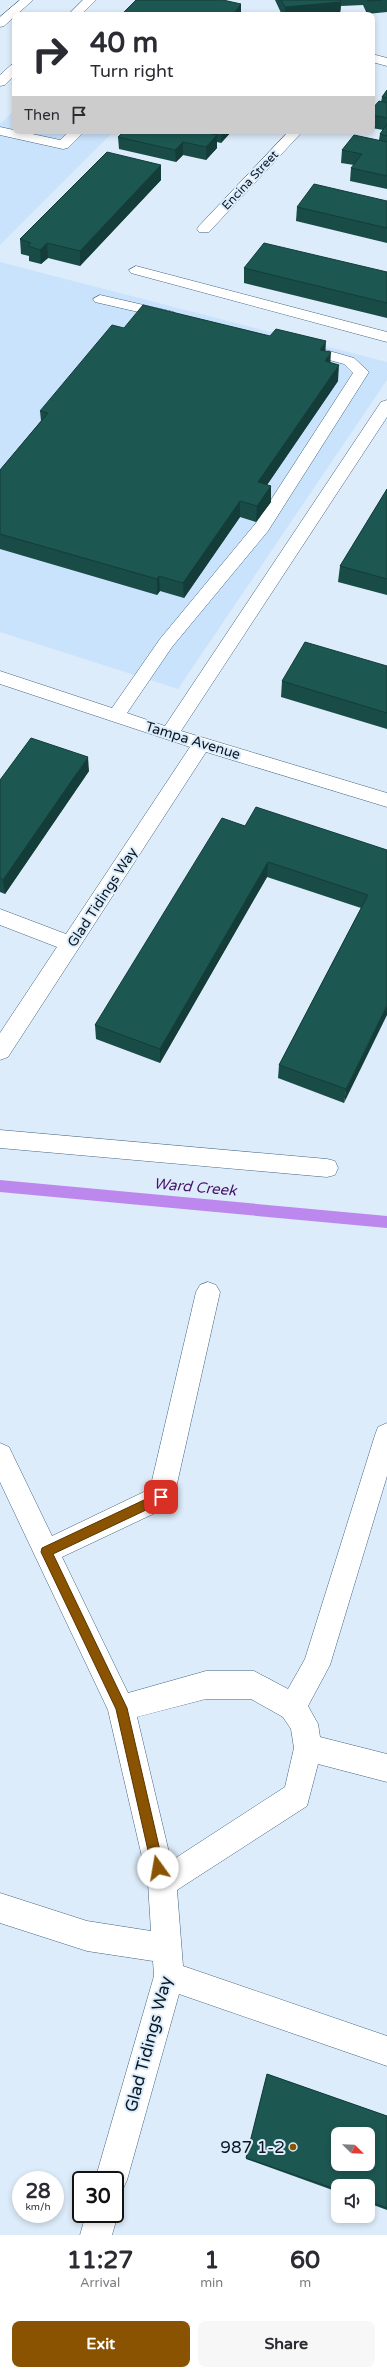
<!DOCTYPE html>
<html lang="en">
<head>
<meta charset="utf-8">
<style>
  :root { --surface:#fff; --page:#f7f7f7; --text:#2b2b33; --muted:#7c7c81; --accent:#895301 }
  body { margin:0; font-family:"Varela Round",sans-serif; background:var(--page); color:var(--text); height:100vh; display:flex; flex-direction:column; font-size:15px; white-space:nowrap }
  * { box-sizing:border-box; margin:0 }
  p { font-size:13px; color:var(--muted) }
  .icon { flex:none; width:22px; height:22px; fill:none; stroke:currentColor; stroke-width:2; stroke-linecap:round; stroke-linejoin:round }
  .map { position:relative; height:2235px; overflow:hidden }
  .drawer { display:flex; flex-direction:column; background:var(--surface); flex:1 }
  .drawer>* { flex:none }
  .guide { position:absolute; left:12px; top:12px; width:363px; height:122px; border-radius:8px; box-shadow:0 2px 6px #0003; background:#fff; color:var(--text); overflow:hidden }
  .needle { width:26px; rotate:113deg }
  .fabs { position:absolute; left:331px; top:2127px; display:grid; gap:8px }
  .fabs a { display:grid; place-items:center; width:44px; height:44px; border-radius:8px; background:var(--surface); box-shadow:0 2px 6px #0003; font-size:20px }
  .speed { position:absolute; left:12px; top:2171px; display:flex; gap:8px; font-size:20px; font-weight:700; text-align:center }
  .speed>* { display:grid; place-content:center; width:52px; height:52px; border-radius:50%; background:var(--surface); box-shadow:0 2px 6px #0003; line-height:1 }
  .speed small { font-size:10px; font-weight:400 }
  .speed .limit { border:2px solid #111; border-radius:6px; background:#fff; color:#111 }
  .pin { position:absolute; display:grid; place-items:center; width:34px; height:34px; color:#fff; margin:-17px; border-radius:8px; box-shadow:0 2px 6px #0006 }
  .me { position:absolute; width:44px; margin:-22px; rotate:347deg; stroke-linejoin:round; filter:drop-shadow(0 0 3px #0008) }
  .turn { display:flex; align-items:center; gap:14px; height:84px; padding:0 12px; font-size:18px }
  .turn .icon { width:52px; height:52px; stroke-width:2.5 }
  .turn b { display:block; font-size:28px; line-height:34px }
  .then { display:flex; align-items:center; height:38px; padding:0 12px; background:#0003; gap:8px; font-size:15px }
  .eta { display:flex; justify-content:space-evenly; align-items:center; height:68px; text-align:center }
  .eta b { font-size:24px; font-weight:800; line-height:28px }
  .action { display:flex; gap:8px; margin-top:auto; padding:8px 12px }
  .action a { flex:1; height:46px; border-radius:8px; background:var(--accent); color:#fff; font-size:16px; font-weight:800; line-height:46px; text-align:center }
  .action a+a { background:var(--page); color:var(--text) }
  .map>svg:first-child { display:block }
  .built { fill:#cae3fc }
  .lines { fill:none; stroke-linecap:round; stroke-linejoin:round }
  .stream { fill:#bd88ed; fill-rule:evenodd }
  .minor-casing { stroke:#426382; stroke-width:1 }
  .major-casing { stroke:#426382; stroke-width:1 }
  .minor { fill:#fff; fill-rule:evenodd }
  .major { fill:#fff; fill-rule:evenodd }
  .wall { fill:#194b47 }
  .shaded-wall { fill:#143d39 }
  .building { fill:#1d5752; stroke:#143d39; fill-rule:evenodd }
  .route { fill:#895301; stroke:#593601 }
  .poi-dot { fill:#895301; stroke:#ddecfa; stroke-width:1.5 }
  .labels { text-anchor:middle; stroke-width:4; stroke-linejoin:round; paint-order:stroke }
  .far-street-label { font-size:12px; fill:#091723; stroke:#ddecfa }
  .street-label { font-size:14px; fill:#091723; stroke:#ddecfa }
  .water-label { font-size:15px; font-style:italic; fill:#48136c; stroke:#ddecfa }
  .near-street-label { font-size:17px; fill:#091723; stroke:#ddecfa }
  .near-poi-label { font-size:17px; fill:#091723; stroke:#ddecfa; text-anchor:end }
</style>
</head>
<body>
<div class="map">
<svg width="387" height="2235" viewBox="0 0 387 2235">
  <rect width="100%" height="100%" fill="#ddecfa"/>
  <g class="built">
    <path d="M15 110V131H114L0 245V124Z"/>
    <path d="M0 262 387 362V380L178 689 0 632Z"/>
  </g>
  <g class="lines">
    <path class="stream" d="M0 1180 387 1216V1228L0 1192Z"/>
    <g class="minor-casing">
      <g id="minor">
        <path d="M372 54 387 58V66L372 62Z"/>
        <path d="M0 127 60 140 70 131H85L68 148 63 149 0 135Z"/>
        <path d="M289 131H303L209 232H199L197 229 199 226Z"/>
        <path d="M136 266 387 332V342L131 273 129 270Z"/>
        <path d="M100 295 174 312 176 315 169 319 95 302 93 299Z"/>
        <path d="M301 343 354 358 369 372 268 531 172 647 127 713 165 726 381 402 387 400V417L181 731 387 793V807L206 752 8 1057 0 1060V1033L57 947 0 925V909L66 934 190 747 0 684V671L112 708 160 639 256 523 353 373 344 364 296 351 293 348Z"/>
        <path d="M0 1130 327 1159 335 1161 338 1168 335 1175 327 1177 0 1148Z"/>
        <path d="M208 1282 216 1285 220 1292 174 1497 170 1506 62 1557 128 1693 206 1671H254L288 1689 305 1659 375 1435 378 1427 387 1423V1476L330 1665 308 1706 318 1724 320 1737 387 1754V1782L318 1764 307 1806 177 1890 183 1966 387 2036V2066L179 1994 127 2180 122 2191 115 2194V2180H95L154 1976 153 1961 87 1951 0 1923V1893L87 1921 151 1931 148 1883 108 1710 0 1482V1443L9 1447 52 1536 150 1489 196 1292 200 1285ZM206 1699H251L283 1717 291 1729 294 1748 285 1787 171 1861 137 1717Z"/>
        <path d="M115 2207 118 2214 112 2235H80L86 2214H115Z"/>
      </g>
    </g>
    <g class="major-casing">
      <g id="major">
        <path d="M20 0H33L4 26 0 27V17Z"/>
        <path d="M83 0H96L81 15H68Z"/>
        <path d="M15 64V75L5 85 0 86V75L11 65Z"/>
      </g>
    </g>
    <use href="#minor" class="minor"/>
    <use href="#major" class="major"/>
  </g>
  <g class="wall">
    <path d="M136 0 241 15H121Z"/>
    <path d="M275 0H387V12L367 14 363 5 341 6 340 14 332 15H282Z"/>
    <path d="M387 90V189L350 181 351 168 354 165 341 163 342 150 379 140 380 134 383 130 372 128V109L381 102 382 97Z"/>
    <path d="M124 131H232L221 143 217 142V148L206 160 183 155 176 162 119 149 118 137Z"/>
    <path d="M161 165V180L80 266 48 258 41 264 29 261V256L21 254 20 239Z"/>
    <path d="M387 201V243L296 221 297 207Z"/>
    <path d="M244 268 387 272V318L244 283Z"/>
    <path d="M124 328 326 351 338 381 267 485 271 486V502L256 522 240 517 184 598 160 591 157 595 0 549V470L41 421 40 411Z"/>
    <path d="M387 489V595L338 582 340 566Z"/>
    <path d="M387 666V729L281 697 282 681Z"/>
    <path d="M89 771 5 894 0 892V780Z"/>
    <path d="M245 826 387 850 344 1103 278 1078 279 1065 361 908 267 877 160 1063 96 1039 95 1025Z"/>
    <path d="M267 2074 387 2116V2210L368 2203V2186H338V2192L246 2159Z"/>
  </g>
  <g class="shaded-wall">
    <path d="M341 2 340 14 332 15H285V7Z"/>
    <path d="M241 4V15H231Z"/>
    <path d="M222 131H232L221 143Z"/>
    <path d="M217 135V148L206 160V147Z"/>
    <path d="M183 142V155L176 162 175 150Z"/>
    <path d="M161 165V180L80 266V251Z"/>
    <path d="M47 243 48 258 41 264 40 250Z"/>
    <path d="M326 341 325 357 320 350Z"/>
    <path d="M331 352 330 368 325 361Z"/>
    <path d="M339 365 338 381 258 498V482Z"/>
    <path d="M271 486V502L256 522 257 506Z"/>
    <path d="M240 501V517L184 598 183 583Z"/>
    <path d="M159 576 160 591 157 595V579Z"/>
    <path d="M88 757 89 771 5 894 3 880Z"/>
    <path d="M268 862 267 877 160 1063V1049Z"/>
    <path d="M387 1005V1015L344 1103 346 1089Z"/>
  </g>
  <g class="building">
    <path d="M136 0H223L241 4 231 15 224 13 222 15H121Z"/>
    <path d="M281 0H340L341 2 285 7Z"/>
    <path d="M367 0H382L368 1Z"/>
    <path d="M387 90V98L382 97Z"/>
    <path d="M379 101 387 103V118L372 115V109Z"/>
    <path d="M387 124V136L380 134Z"/>
    <path d="M124 131H200L217 135 206 147 183 142 175 150 118 137Z"/>
    <path d="M354 135 387 142V176L351 168 362 154 342 150Z"/>
    <path d="M107 152 161 165 80 251 47 243 40 250 28 246 31 243 20 239Z"/>
    <path d="M314 184 387 201V228L297 207Z"/>
    <path d="M264 243 387 272V303L244 268Z"/>
    <path d="M143 305 270 336 276 329 326 341 320 350 331 352 325 361 339 365 258 482 271 486 257 506 240 501 183 583 159 576 157 579 0 534V470L48 413 40 411 112 325 124 328Z"/>
    <path d="M387 489V579L340 566Z"/>
    <path d="M305 642 387 666V713L282 681Z"/>
    <path d="M31 738 88 757 3 880 0 878V780Z"/>
    <path d="M256 807 387 850V1005L346 1089 279 1065 368 895 268 862 160 1049 95 1025 222 818 245 826Z"/>
    <path d="M267 2074 387 2116V2208L368 2201V2186H338V2190L246 2158ZM338 2134H368V2164H338Z"/>
  </g>
  <path class="route" d="M161 1492 165 1494V1501L53 1554 127 1708 164 1868 162 1872 158 1874 154 1872 152 1868 116 1709 41 1552 42 1548Z"/>
  <circle class="poi-dot" cx="293" cy="2147" r="4"/>
  <g class="labels">
    <g class="far-street-label">
      <text transform="translate(250 180) rotate(-47)" y="4">Encina Street</text>
    </g>
    <g class="street-label">
      <text transform="translate(193 740) rotate(17)" y="5">Tampa Avenue</text>
      <text transform="translate(102 897) rotate(-57)" y="5">Glad Tidings Way</text>
    </g>
    <g class="water-label">
      <text transform="translate(195 1187) rotate(5)" y="5">Ward Creek</text>
    </g>
    <g class="near-street-label">
      <text transform="translate(148 2044) rotate(-75)" y="6">Glad Tidings Way</text>
    </g>
    <g class="near-poi-label">
      <text x="285" y="2153">987 1-2</text>
    </g>
  </g>
</svg>
<div class="fabs">
<a><svg class="needle" viewBox="-14 -14 28 28"><path d="M0-13l5 13h-10z" fill="#e53935"/><path d="M0 13l5-13h-10z" fill="#7c7c81"/></svg></a>
<a><svg class="icon" aria-label="sound" viewBox="0 0 24 24"><path d="M4 9h4l5-4v14l-5-4H4zM17 9q2 3 0 6"/></svg></a>
</div>
<div class="speed"><div>28<small>km/h</small></div><div class="limit">30</div></div>
<div class="pin" style="left:161px;top:1497px;background:#d93025"><svg class="icon" aria-label="arrive" viewBox="0 0 24 24"><path d="M6 21V4h12l-3 4 3 4H6"/></svg></div>
<svg class="me" style="left:158px;top:1868px" viewBox="-20 -20 40 40"><circle r="19" fill="#fff"/><path d="M0-13L10 11 0 6-10 11z" fill="#895301"/></svg>
<div class="guide">
<div class="turn"><svg class="icon" aria-label="right" viewBox="0 0 24 24"><path d="M7 20v-9h11M14 6l5 5-5 5"/></svg><div><b>40 m</b>Turn right</div></div>
<div class="then">Then<svg class="icon" aria-label="arrive" viewBox="0 0 24 24"><path d="M6 21V4h12l-3 4 3 4H6"/></svg></div>
</div>
</div>
<section class="drawer">
<div class="eta">
<div><b>11:27</b><p>Arrival</p></div>
<div><b>1</b><p>min</p></div>
<div><b>60</b><p>m</p></div>
</div>
<div class="action"><a>Exit</a><a>Share</a></div>
</section>
</body>
</html>
